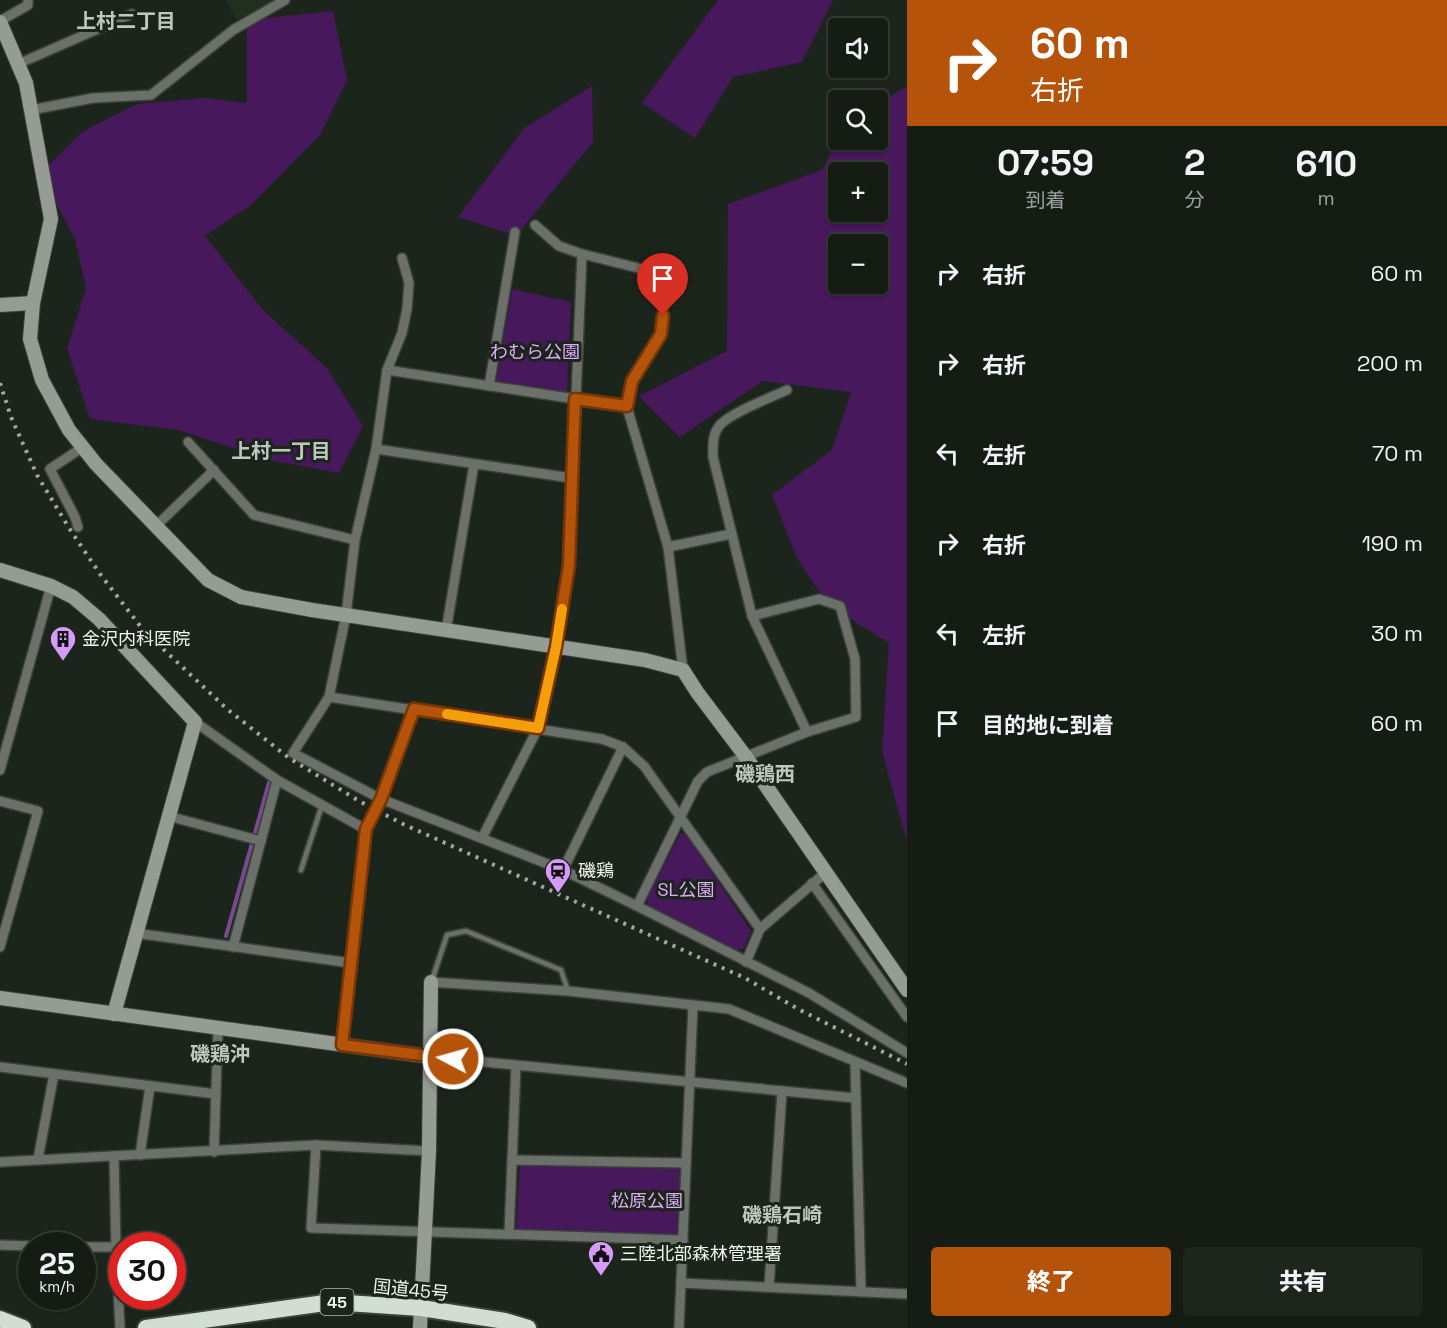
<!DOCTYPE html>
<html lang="ja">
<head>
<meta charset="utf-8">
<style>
  :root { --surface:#151c14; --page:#1e251d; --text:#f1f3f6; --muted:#9da1a0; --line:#343a34; --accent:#b45309 }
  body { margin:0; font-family:"Space Grotesk","Noto Sans JP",sans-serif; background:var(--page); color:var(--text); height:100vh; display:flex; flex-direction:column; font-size:22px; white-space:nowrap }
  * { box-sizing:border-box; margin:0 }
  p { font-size:20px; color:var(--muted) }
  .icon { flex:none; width:33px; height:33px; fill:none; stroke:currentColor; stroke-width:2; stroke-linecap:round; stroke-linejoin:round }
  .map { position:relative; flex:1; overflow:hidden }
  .details { display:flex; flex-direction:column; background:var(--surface); width:540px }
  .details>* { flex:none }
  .guide { background:#b45309; color:#fff; overflow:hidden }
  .fabs { position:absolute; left:828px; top:18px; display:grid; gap:12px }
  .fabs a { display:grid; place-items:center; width:60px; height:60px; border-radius:6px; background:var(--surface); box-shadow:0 2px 4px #0004,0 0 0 2px var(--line); font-size:30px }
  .speed { position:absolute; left:18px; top:1232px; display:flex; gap:12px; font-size:30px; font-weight:700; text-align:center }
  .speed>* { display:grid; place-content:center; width:78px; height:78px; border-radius:50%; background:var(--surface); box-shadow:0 2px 4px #0004,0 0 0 2px var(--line); line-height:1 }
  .speed small { font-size:15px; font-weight:400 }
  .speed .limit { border:9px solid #d22; background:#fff; color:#111 }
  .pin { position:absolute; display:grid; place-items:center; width:51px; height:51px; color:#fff; margin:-62px -26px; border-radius:50% 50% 50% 0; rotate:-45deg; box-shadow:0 0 6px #0007 }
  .pin .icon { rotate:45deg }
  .me { position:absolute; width:66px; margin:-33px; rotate:276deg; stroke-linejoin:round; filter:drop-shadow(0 0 4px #0008) }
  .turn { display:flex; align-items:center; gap:21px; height:126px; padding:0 24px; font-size:27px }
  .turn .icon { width:78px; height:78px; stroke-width:2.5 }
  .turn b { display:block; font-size:42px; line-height:51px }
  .eta { display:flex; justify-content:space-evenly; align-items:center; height:102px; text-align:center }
  .eta b { font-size:36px; font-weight:800; line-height:42px }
  .cta { display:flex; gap:12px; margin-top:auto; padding:12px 24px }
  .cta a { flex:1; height:69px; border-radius:6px; background:var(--accent); color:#fff; font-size:24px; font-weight:800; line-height:69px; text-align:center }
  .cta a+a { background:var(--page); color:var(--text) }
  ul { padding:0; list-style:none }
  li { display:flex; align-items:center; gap:18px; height:90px; padding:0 24px }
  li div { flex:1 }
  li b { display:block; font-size:22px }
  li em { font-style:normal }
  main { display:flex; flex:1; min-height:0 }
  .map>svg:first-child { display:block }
  .built { fill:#212f1f }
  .green { fill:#47185b; fill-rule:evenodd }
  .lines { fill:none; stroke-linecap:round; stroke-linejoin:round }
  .stream { stroke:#7a4a90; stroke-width:4 }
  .lane-casing { stroke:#3a4239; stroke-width:8 }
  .street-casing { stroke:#3a4239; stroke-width:12 }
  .secondary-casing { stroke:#3a4239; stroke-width:16 }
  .highway-casing { stroke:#3a4239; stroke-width:20 }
  .lane { stroke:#6b706a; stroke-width:4.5 }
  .street { stroke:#6b706a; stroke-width:9 }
  .secondary { stroke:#959c93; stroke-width:14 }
  .highway { stroke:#d2ded0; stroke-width:16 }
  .rail { stroke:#a1a9a1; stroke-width:4; stroke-dasharray:3 6; stroke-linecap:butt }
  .route-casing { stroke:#753606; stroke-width:15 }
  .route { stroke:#b45309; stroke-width:10 }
  .slow { stroke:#f59e0b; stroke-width:10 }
  .labels { text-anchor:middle; stroke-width:6; stroke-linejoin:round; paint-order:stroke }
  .shield { fill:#1c251b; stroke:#b0b7af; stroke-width:1.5 }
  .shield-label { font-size:16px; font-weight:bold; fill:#eff6ef }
  .park-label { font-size:18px; fill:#deabf9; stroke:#1c251b }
  .poi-label { font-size:18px; fill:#eff6ef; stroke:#1c251b; text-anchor:start }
  .street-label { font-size:18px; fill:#eff6ef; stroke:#1c251b }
  .neighbourhood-label { font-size:20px; font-weight:bold; fill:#bdc9bc; stroke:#1c251b }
</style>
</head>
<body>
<main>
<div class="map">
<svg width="907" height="1328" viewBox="0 0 907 1328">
  <rect width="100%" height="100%" fill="#1c251b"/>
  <path class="built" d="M226 0H276L237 21Z"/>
  <g class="green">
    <path d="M718 0H833L802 62 733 77 695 138 642 103Z"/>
    <path d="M333 11 347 80 320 135 251 205 205 236 263 310 327 368 363 426 339 473 270 460 178 430 90 419 67 348 86 289 75 240 41 173 82 132 137 104 204 98 247 103V20Z"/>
    <path d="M592 86 593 142 516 236 458 217 524 128Z"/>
    <path d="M907 86V842L882 751 889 643 828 605 797 558 772 495 832 450 851 392 763 381 680 437 639 396 727 351 728 204 822 170 838 139 878 140V104ZM838 172H878V212H838ZM838 244H878V284H838Z"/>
    <path d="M512 289 571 302 567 393 496 382Z"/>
    <path d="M681 833 686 834 751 931 744 948 737 950 649 907 647 898Z"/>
    <path d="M520 1164 682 1169 678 1236 516 1231Z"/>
  </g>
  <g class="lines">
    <path class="stream" d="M226 936 270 779"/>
    <g class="lane-casing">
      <g id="lane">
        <path d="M301 870 322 805"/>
        <path d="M432 980 447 935 466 931 561 970 568 991"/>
      </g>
    </g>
    <g class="street-casing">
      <g id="street">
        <path d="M0 21 28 5V0"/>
        <path d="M18 64 132 14"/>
        <path d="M31 110 93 98 151 95 233 30 285 0"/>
        <path d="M535 225 559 246 582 254 666 275 661 334 632 381 627 407 668 547 683 670"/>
        <path d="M402 258 409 283 407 309 402 333 387 370 376 449 355 540 346 615 329 697 293 753 381 799 563 870 637 906 809 993 907 1053"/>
        <path d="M387 370 627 407"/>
        <path d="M489 386 515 232"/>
        <path d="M787 390C770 398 732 412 720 425 712 434 713 446 713 457L752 616 807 732"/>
        <path d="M188 442 254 515 355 540"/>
        <path d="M376 449 571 478"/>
        <path d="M78 527 75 517 50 469 83 447"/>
        <path d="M155 527 214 470"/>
        <path d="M668 547 731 534"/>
        <path d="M446 631 474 464"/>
        <path d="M329 697 602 739 623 747 644 766 760 929"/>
        <path d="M195 722 277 780 365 829"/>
        <path d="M0 770 51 586"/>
        <path d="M0 801 38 811 0 947"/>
        <path d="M168 816 261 841"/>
        <path d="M482 838 538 728 557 647 569 565 582 254"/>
        <path d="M563 870 623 747"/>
        <path d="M812 883 907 1017"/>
        <path d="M637 906 698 781 707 772 807 732 856 717 855 659 840 606 819 599 752 616"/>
        <path d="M135 933 351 963"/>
        <path d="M233 947 277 780"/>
        <path d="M746 962 760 929 825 873"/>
        <path d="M431 982 568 991 729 1009 907 1083"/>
        <path d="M341 1045 365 829 381 799 413 709"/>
        <path d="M432 1057 856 1098"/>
        <path d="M855 1062 861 1292"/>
        <path d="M0 1067 216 1094"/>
        <path d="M316 1145 311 1228 683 1240"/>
        <path d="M214 1152 218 1028"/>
        <path d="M140 1155 150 1086"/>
        <path d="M114 1156 116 1247 120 1328"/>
        <path d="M38 1159 54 1074"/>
        <path d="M512 1160 686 1163"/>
        <path d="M0 1162 316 1145 429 1151"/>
        <path d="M509 1234 516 1066"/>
        <path d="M0 1245 32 1246"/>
        <path d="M82 1247H116"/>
        <path d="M681 1283 907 1294"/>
        <path d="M769 1287 782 1091"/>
        <path d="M679 1328 693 1005"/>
      </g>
    </g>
    <g class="secondary-casing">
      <g id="secondary">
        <path d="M0 22 26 83 51 219 33 303 30 339 42 380 69 430 96 464 208 580 241 597 312 610 645 660 683 670 697 692 746 757 907 990"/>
        <path d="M0 305 33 303"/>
        <path d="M0 570 51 586 73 597 99 619 195 722 114 1014"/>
        <path d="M0 998 432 1057"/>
        <path d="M420 1328 429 1151 431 982"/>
      </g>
    </g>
    <g class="highway-casing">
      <g id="highway">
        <path d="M0 1319 23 1328"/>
        <path d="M146 1328 332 1302 421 1308 505 1321 528 1328"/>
      </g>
    </g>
    <use href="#lane" class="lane"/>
    <use href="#street" class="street"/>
    <use href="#secondary" class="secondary"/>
    <use href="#highway" class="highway"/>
    <path class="rail" d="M0 383 11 417 37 475 69 528 100 574 144 631 227 709 289 758 359 801 403 824 745 978 798 1009 907 1064"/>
  </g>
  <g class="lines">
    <g class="route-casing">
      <path id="route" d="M453 1059 342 1045 366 829 381 799 414 709 538 728 556 647 569 565 575 399 627 406 632 381 661 334 663 315"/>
    </g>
    <use href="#route" class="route"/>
    <path class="slow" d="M447 714 538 728 556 647 562 609"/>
  </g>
  <defs>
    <g id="building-pin" transform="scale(1.35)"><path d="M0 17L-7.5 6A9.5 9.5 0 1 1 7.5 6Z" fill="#d89af8" stroke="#1c251b"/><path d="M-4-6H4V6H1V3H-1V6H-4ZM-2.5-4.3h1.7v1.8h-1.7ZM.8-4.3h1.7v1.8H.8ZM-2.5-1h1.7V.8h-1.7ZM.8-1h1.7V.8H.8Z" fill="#111"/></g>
    <g id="station-pin" transform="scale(1.35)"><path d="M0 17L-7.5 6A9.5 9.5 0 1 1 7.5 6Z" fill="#d89af8" stroke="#1c251b"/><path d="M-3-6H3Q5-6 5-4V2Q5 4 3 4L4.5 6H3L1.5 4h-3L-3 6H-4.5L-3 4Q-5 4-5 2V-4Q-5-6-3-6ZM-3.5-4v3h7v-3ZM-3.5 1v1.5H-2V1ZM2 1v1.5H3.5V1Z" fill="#111"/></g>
    <g id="civic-pin" transform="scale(1.35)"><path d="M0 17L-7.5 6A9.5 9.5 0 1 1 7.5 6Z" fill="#d89af8" stroke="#1c251b"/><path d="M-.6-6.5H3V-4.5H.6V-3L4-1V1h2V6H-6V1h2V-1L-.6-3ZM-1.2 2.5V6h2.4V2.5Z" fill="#111"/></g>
  </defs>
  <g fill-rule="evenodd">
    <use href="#building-pin" x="63" y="639"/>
    <use href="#station-pin" x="558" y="871"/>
    <use href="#civic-pin" x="601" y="1254"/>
  </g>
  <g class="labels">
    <rect class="shield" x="320.5" y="1289" width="33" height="26" rx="4.5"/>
    <g class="shield-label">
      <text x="337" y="1308">45</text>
    </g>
    <g class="park-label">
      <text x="535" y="358">わむら公園</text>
      <text x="686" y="896">SL公園</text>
      <text x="647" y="1207">松原公園</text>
    </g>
    <g class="poi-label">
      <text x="82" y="645">金沢内科医院</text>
      <text x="578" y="877">磯鶏</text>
      <text x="620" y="1260">三陸北部森林管理署</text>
    </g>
    <g class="street-label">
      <text transform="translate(411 1290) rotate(6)" y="6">国道45号</text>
    </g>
    <g class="neighbourhood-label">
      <text x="126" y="28">上村二丁目</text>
      <text x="281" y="458">上村一丁目</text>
      <text x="765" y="781">磯鶏西</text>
      <text x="220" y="1061">磯鶏沖</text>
      <text x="782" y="1222">磯鶏石崎</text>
    </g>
  </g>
</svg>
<div class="fabs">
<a><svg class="icon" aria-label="sound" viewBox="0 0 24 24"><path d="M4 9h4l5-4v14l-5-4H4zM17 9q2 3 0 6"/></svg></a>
<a><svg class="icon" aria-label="search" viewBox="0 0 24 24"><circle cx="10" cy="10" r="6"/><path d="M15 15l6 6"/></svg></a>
<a>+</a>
<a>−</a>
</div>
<div class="speed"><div>25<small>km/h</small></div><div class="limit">30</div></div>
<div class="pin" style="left:663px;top:315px;background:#d93025"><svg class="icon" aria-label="arrive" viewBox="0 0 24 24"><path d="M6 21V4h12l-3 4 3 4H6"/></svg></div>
<svg class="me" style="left:453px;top:1059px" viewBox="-20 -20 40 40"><circle r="17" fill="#b45309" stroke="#fff" stroke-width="3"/><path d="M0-11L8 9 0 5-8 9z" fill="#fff"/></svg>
</div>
<section class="details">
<div class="guide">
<div class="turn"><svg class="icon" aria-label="right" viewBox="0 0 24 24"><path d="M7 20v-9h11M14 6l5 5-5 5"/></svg><div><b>60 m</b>右折</div></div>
</div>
<div class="eta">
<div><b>07:59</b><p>到着</p></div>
<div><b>2</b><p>分</p></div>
<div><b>610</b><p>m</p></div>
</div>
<ul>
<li><svg class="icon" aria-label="right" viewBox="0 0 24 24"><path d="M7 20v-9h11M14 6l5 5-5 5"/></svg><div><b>右折</b></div><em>60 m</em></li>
<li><svg class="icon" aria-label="right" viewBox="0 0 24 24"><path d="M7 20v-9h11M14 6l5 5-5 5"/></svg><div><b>右折</b></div><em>200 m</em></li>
<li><svg class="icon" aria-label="left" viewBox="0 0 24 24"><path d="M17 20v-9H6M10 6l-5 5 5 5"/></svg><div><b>左折</b></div><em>70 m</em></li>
<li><svg class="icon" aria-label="right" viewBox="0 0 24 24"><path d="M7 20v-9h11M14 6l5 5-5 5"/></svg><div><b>右折</b></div><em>190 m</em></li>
<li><svg class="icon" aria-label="left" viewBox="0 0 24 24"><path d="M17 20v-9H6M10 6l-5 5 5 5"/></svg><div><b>左折</b></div><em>30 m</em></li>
<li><svg class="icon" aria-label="arrive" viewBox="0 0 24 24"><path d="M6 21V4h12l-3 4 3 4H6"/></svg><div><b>目的地に到着</b></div><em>60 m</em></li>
</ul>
<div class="cta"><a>終了</a><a>共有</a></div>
</section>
</main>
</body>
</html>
